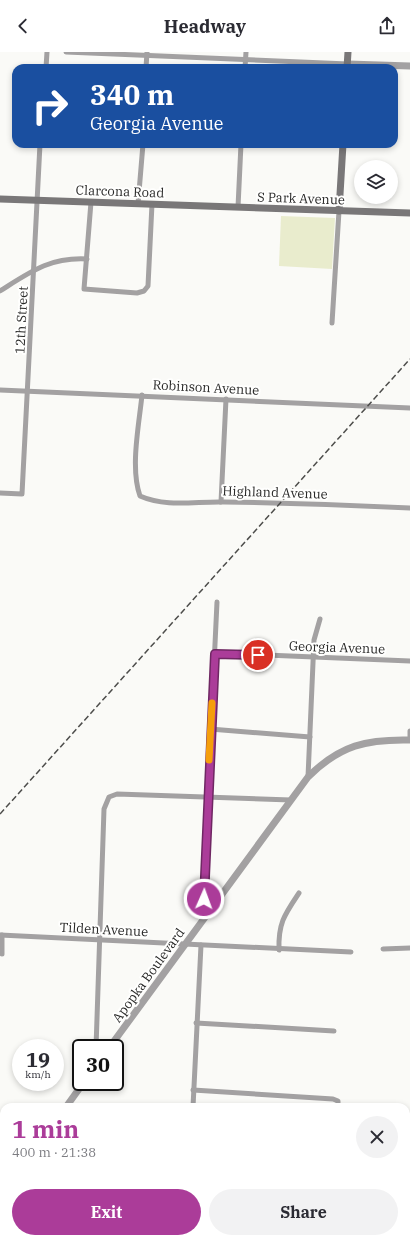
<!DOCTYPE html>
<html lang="en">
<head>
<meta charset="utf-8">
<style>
  :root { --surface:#fff; --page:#f2f2f3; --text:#2b2b33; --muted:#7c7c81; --accent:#ab3c99 }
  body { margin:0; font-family:"IBM Plex Serif",serif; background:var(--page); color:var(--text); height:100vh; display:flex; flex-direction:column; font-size:15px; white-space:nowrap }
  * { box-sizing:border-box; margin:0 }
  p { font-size:13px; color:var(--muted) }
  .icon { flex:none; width:22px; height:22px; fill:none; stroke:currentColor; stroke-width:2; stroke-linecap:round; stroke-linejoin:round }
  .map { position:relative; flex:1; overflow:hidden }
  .panel { position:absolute; left:0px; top:1051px; width:410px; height:140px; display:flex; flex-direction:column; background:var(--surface); border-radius:12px 12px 0 0; box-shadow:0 2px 6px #0003 }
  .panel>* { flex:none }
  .guide { position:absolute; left:12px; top:12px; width:386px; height:84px; border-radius:12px; box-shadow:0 2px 6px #0003; background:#1a4fa0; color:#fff; overflow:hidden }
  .buttons { position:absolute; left:354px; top:108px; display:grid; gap:8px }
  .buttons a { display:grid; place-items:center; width:44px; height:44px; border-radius:50%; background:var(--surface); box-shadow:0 2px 6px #0003; font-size:20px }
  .speed { position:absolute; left:12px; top:987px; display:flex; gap:8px; font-size:20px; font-weight:700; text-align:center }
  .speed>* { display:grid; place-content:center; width:52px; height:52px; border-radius:50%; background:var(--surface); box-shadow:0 2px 6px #0003; line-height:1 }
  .speed small { font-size:10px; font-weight:400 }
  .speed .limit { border:2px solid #111; border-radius:6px; background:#fff; color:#111 }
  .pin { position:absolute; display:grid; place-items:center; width:34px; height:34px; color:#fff; margin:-17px; border:2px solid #fff; border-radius:50%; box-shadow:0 1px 4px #0007 }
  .me { position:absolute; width:44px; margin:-22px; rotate:2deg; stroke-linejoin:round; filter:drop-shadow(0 0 3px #0008) }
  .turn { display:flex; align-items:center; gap:14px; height:84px; padding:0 12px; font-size:18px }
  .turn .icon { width:52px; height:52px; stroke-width:2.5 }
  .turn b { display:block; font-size:28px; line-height:34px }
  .round { display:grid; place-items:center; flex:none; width:42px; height:42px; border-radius:21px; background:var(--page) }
  .overview { display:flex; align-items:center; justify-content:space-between; height:68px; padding:0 12px }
  h1 { font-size:24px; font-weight:700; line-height:30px; color:var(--accent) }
  .cta { display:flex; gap:8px; margin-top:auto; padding:8px 12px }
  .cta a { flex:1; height:46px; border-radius:24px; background:var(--accent); color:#fff; font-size:16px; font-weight:700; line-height:46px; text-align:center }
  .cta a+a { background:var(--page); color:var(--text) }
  header { display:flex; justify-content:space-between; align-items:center; height:52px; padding:0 12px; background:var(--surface); font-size:18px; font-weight:700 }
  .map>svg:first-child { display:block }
  .green { fill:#e9eccd }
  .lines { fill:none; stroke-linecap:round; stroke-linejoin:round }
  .minor { stroke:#a3a1a2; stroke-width:5 }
  .tertiary { stroke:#a3a1a2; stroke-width:7 }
  .secondary { stroke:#797778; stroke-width:7 }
  .rail { stroke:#4d4d4b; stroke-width:1.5; stroke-dasharray:6 3; stroke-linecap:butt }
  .route-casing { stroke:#6f2763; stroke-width:10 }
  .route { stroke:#ab3c99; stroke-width:7 }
  .slow { stroke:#f59e0b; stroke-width:7 }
  .labels { text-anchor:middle; stroke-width:4; stroke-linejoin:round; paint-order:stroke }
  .street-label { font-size:13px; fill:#292928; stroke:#fffffe }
</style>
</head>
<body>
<header><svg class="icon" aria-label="back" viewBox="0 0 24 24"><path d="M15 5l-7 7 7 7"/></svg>Headway<svg class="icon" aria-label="share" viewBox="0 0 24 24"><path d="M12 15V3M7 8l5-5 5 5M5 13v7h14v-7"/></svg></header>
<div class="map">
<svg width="410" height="1191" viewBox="0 0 410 1191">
  <rect width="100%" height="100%" fill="#fafaf7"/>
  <path class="green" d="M281 164 335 166 332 217 279 214Z"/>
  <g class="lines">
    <g class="minor">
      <path d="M66 0 348 12"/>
      <path d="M46 16 47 0"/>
      <path d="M146 16 147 0"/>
      <path d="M245 16 246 0"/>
      <path d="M91 150 84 237 137 241 144 239 148 234 152 152"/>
      <path d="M138 152 143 92"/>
      <path d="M238 155 241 92"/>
      <path d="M0 239C30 220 50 205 87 207"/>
      <path d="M332 271 339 159"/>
      <path d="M0 338 410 356"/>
      <path d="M142 343C139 373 130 416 140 444 167 456 196 449 224 450 286 451 348 453 410 456"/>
      <path d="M0 441 22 442 40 92"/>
      <path d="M221 450 226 347"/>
      <path d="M215 601 410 609"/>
      <path d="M210 677 310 685"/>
      <path d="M410 688V679"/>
      <path d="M308 725 314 588 320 567"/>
      <path d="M212 856 205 850 203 844 217 550"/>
      <path d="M0 883 351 900"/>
      <path d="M2 883V902"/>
      <path d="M383 897 410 896"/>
      <path d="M279 898C278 871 285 862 299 841"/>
      <path d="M196 971 334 979"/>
      <path d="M96 996 104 757 109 745 117 742 291 748"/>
      <path d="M193 1038 333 1047 338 1049V1055"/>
      <path d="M193 1055 201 893"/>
      <path d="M207 1187 290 1191"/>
      <path d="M187 1191 188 1187"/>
      <path d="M333 1191V1187"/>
    </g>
    <g class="tertiary">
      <path d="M348 12 410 14"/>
      <path d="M109 996 308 725C340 693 367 687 410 688"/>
      <path d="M66 1055 84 1030"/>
      <path d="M0 1145 4 1140"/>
    </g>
    <g class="secondary">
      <path d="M347 16 348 0"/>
      <path d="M0 147 410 161"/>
      <path d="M339 159 343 92"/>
    </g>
    <path class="rail" d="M0 762 410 307"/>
  </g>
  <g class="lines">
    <g class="route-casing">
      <path id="route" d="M204 847 215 602 258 603"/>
    </g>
    <use href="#route" class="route"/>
    <path class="slow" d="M209 708 212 651"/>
  </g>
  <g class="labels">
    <g class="street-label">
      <text transform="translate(120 139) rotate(2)" y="5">Clarcona Road</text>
      <text transform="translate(301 146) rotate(2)" y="5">S Park Avenue</text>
      <text transform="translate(21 268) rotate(-87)" y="5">12th Street</text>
      <text transform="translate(206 335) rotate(3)" y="5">Robinson Avenue</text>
      <text transform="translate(275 440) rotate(2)" y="5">Highland Avenue</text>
      <text transform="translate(337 595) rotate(2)" y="5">Georgia Avenue</text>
      <text transform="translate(104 877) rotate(3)" y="5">Tilden Avenue</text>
      <text transform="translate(148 923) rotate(-54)" y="5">Apopka Boulevard</text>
    </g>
  </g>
</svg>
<div class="buttons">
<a><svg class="icon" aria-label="layers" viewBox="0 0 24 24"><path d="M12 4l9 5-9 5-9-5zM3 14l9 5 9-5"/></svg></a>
</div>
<div class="speed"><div>19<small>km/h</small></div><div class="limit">30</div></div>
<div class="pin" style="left:258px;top:603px;background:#d93025"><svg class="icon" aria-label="arrive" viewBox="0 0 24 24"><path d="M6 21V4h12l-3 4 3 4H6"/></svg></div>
<svg class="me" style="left:204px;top:847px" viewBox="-20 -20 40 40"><circle r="17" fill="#ab3c99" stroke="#fff" stroke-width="3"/><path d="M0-11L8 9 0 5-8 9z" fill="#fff"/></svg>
<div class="guide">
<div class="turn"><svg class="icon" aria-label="right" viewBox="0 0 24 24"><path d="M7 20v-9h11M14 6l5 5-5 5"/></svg><div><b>340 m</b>Georgia Avenue</div></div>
</div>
<section class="panel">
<div class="overview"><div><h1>1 min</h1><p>400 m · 21:38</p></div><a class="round"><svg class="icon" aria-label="close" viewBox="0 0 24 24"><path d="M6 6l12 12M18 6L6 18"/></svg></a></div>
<div class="cta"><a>Exit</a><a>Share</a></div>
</section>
</div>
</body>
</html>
